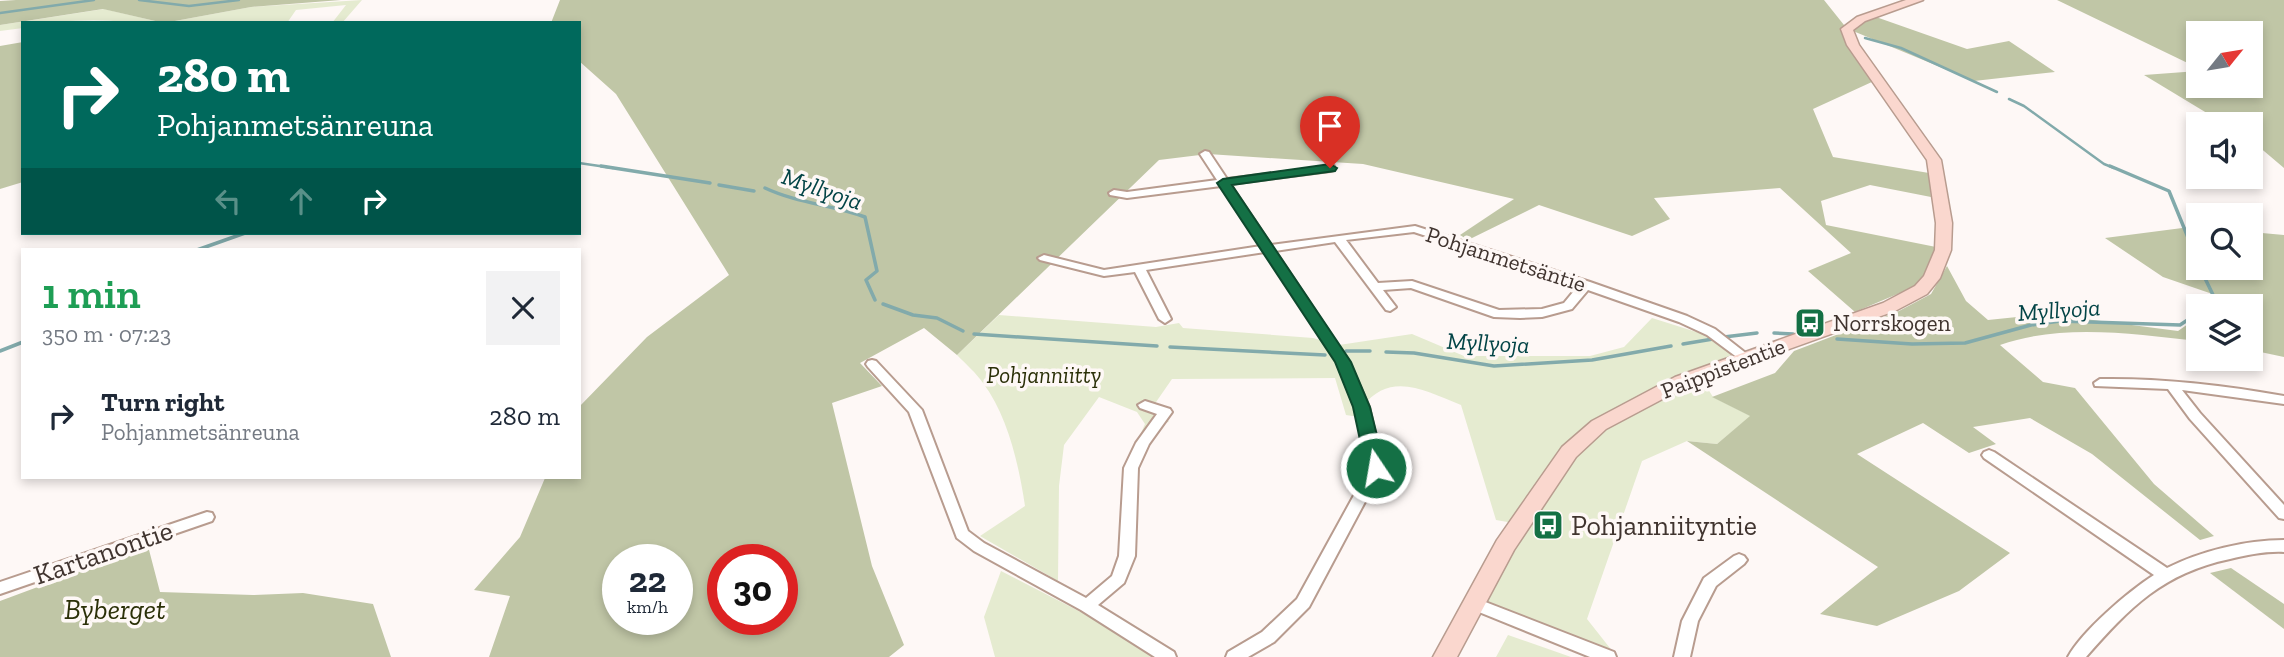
<!DOCTYPE html>
<html lang="en">
<head>
<meta charset="utf-8">
<style>
  :root { --surface:#fff; --page:#f2f2f3; --text:#1f2937; --muted:#747a83 }
  body { margin:0; font-family:"Zilla Slab",serif; background:var(--page); color:var(--text); height:100vh; display:flex; flex-direction:column; font-size:26px; white-space:nowrap }
  * { box-sizing:border-box; margin:0 }
  p { font-size:23px; color:var(--muted) }
  .icon { flex:none; width:38px; height:38px; fill:none; stroke:currentColor; stroke-width:2; stroke-linecap:round; stroke-linejoin:round }
  .map { position:relative; flex:1; overflow:hidden }
  .sheet { position:absolute; left:21px; top:248px; width:560px; height:231px; display:flex; flex-direction:column; background:var(--surface); border-radius:0px; box-shadow:0 4px 10px #0003 }
  .sheet>* { flex:none }
  .top-card { position:absolute; left:21px; top:21px; width:560px; height:214px; border-radius:0px; box-shadow:0 4px 10px #0003; background:#00695c; color:#fff; overflow:hidden }
  .needle { width:46px; rotate:60deg }
  .fabs { position:absolute; left:2186px; top:21px; display:grid; gap:14px }
  .fabs a { display:grid; place-items:center; width:77px; height:77px; border-radius:0px; background:var(--surface); box-shadow:0 4px 10px #0003; font-size:35px }
  .speed { position:absolute; left:602px; top:544px; display:flex; gap:14px; font-size:35px; font-weight:700; text-align:center }
  .speed>* { display:grid; place-content:center; width:91px; height:91px; border-radius:50%; background:var(--surface); box-shadow:0 4px 10px #0003; line-height:1 }
  .speed small { font-size:18px; font-weight:400 }
  .speed .limit { border:10px solid #d22; background:#fff; color:#111 }
  .pin { position:absolute; display:grid; place-items:center; width:60px; height:60px; color:#fff; margin:-72px -30px; border-radius:50% 50% 50% 0; rotate:-45deg; box-shadow:0 0 7px #0007 }
  .pin .icon { rotate:45deg }
  .me { position:absolute; width:77px; margin:-38px; rotate:348deg; stroke-linejoin:round; filter:drop-shadow(0 0 5px #0008) }
  .turn { display:flex; align-items:center; gap:24px; height:147px; padding:0 21px; font-size:32px }
  .turn .icon { width:91px; height:91px; stroke-width:2.5 }
  .turn b { display:block; font-size:49px; line-height:60px }
  .lanes { display:flex; align-items:center; height:66px; padding:0 21px; background:#0003; justify-content:center; gap:35px; direction:ltr }
  .lanes .off { opacity:.35 }
  .round { display:grid; place-items:center; flex:none; width:74px; height:74px; border-radius:0px; background:var(--page) }
  .summary { display:flex; align-items:center; justify-content:space-between; height:119px; padding:0 21px }
  h1 { font-size:42px; font-weight:600; line-height:52px; color:#1e9e55 }
  ul { padding:0; list-style:none }
  li { display:flex; align-items:center; gap:21px; height:98px; padding:0 21px }
  li div { flex:1 }
  li b { display:block; font-size:26px }
  li em { font-style:normal }
  .map>svg:first-child { display:block }
  .green { fill:#e5ebd0 }
  .forest { fill:#c0c6a6; fill-rule:evenodd }
  .lines { fill:none; stroke-linecap:round; stroke-linejoin:round }
  .stream-far1 { stroke:#82aaab; stroke-width:2.5 }
  .stream { stroke:#82aaab; stroke-width:3.5 }
  .street-casing { stroke:#b89c8f; stroke-width:4 }
  .secondary-casing { stroke:#b89c8f; stroke-width:3 }
  .street { fill:#fff; fill-rule:evenodd }
  .secondary { fill:#fad7ce; fill-rule:evenodd }
  .route { fill:#147045; stroke:#0d492d; stroke-width:2 }
  .labels { text-anchor:middle; stroke-width:7; stroke-linejoin:round; paint-order:stroke }
  .street-label { font-size:23px; fill:#40342f; stroke:#fef8f6 }
  .poi-label { font-size:23px; fill:#40342f; stroke:#fef8f6; text-anchor:start }
  .park-label { font-size:23px; font-style:italic; fill:#2b3008; stroke:#fef8f6 }
  .water-label { font-size:24px; font-style:italic; fill:#034446; stroke:#fef8f6 }
  .near-poi-label { font-size:28px; fill:#40342f; stroke:#fef8f6; text-anchor:start }
  .near-street-label { font-size:28px; fill:#40342f; stroke:#fef8f6 }
  .near-park-label { font-size:28px; font-style:italic; fill:#2b3008; stroke:#fef8f6 }
</style>
</head>
<body>
<div class="map">
<svg width="2284" height="657" viewBox="0 0 2284 657">
  <rect width="100%" height="100%" fill="#fef8f6"/>
  <g class="green">
    <path d="M362 0 342 23H332L346 5 296 10 287 23H128C94 17 58 23 23 23V28L0 31V25L104 9 164 23 251 7Z"/>
    <path d="M999 315 1156 327 1179 323 1183 328 1313 338 1339 345 1412 334 1464 356H1590L1624 347 1652 318 1725 341 1746 358 1699 375 1713 397 1751 416 1717 444 1687 441 1642 461 1587 619 1617 657H1608L1475 604 1519 524 1496 520 1461 405C1425 391 1391 370 1362 407L1365 418 1346 415 1335 378 1172 379 1154 405 1169 422 1163 423 1158 430 1141 433 1145 424 1137 412 1099 397 1064 445 1059 486 1058 581 980 536 1025 506C1019 466 1008 416 983 383 976 373 966 364 957 355Z"/>
    <path d="M1001 571 1145 645 1154 657H995L984 617Z"/>
    <path d="M1508 635 1571 657H1496Z"/>
  </g>
  <g class="forest">
    <path d="M16 0H341L251 7 164 23 103 9 0 25V1Z"/>
    <path d="M560 0H1824L1844 25V35L1874 81 1813 109 1833 157 1929 173 1931 197 1870 185 1821 201 1826 225 1936 247 1925 275 1914 287 1855 312 1808 271 1851 253 1780 188 1654 198 1670 219 1632 236 1539 205 1468 240 1460 235 1514 199 1363 164 1208 154 1159 160 957 355 924 328 860 363 882 386 832 403 872 566 904 645 889 657H489L510 596 474 590 520 537 545 478H579V407L647 337 729 275 616 94 579 61V23H551ZM618 560H677V620H618ZM723 560H782V620H723Z"/>
    <path d="M2057 0H2284V168L2251 140 2250 124H2225L2144 75 2198 71V86H2250V33H2198V68Z"/>
    <path d="M1876 17 1967 49 2009 41 2055 72 1974 81 1853 31 1858 23Z"/>
    <path d="M23 42V182L0 189V46Z"/>
    <path d="M2190 227H2198V268H2250L2251 232 2284 235V357L2251 350 2250 306H2213L2224 298 2163 277 2105 238Z"/>
    <path d="M1947 266 1966 301 1988 320 2047 314 2178 331 2198 317V341C2133 334 2063 323 2000 345L2043 382 2075 388 2154 484 2214 536 2200 540 2092 454 2030 418 1973 427 1996 444 1969 453 1923 423 1857 454 2010 553 1959 591 1877 626 1820 614 1878 567 1687 441 1717 444 1750 416 1712 397 1775 373 1794 351 1899 311 1931 294Z"/>
    <path d="M148 546 160 592 253 595 303 593 373 604 391 657H0V601Z"/>
    <path d="M2231 568 2284 604V629L2210 573Z"/>
  </g>
  <g class="lines">
    <g class="stream-far1">
      <path d="M139 0 189 6 239 0"/>
      <path d="M0 13 94 0"/>
      <path d="M1865 38 1901 48 1997 92"/>
      <path d="M2009 99 2024 106 2104 164 2114 168"/>
      <path d="M579 163 613 168"/>
    </g>
    <g class="stream">
      <path d="M601 166 710 183"/>
      <path d="M2110 166 2169 191 2198 262"/>
      <path d="M719 185 754 191"/>
      <path d="M765 188C797 203 832 205 865 217L877 271 866 280 875 300"/>
      <path d="M197 250 245 233"/>
      <path d="M2200 268 2216 301 2208 306"/>
      <path d="M883 304 913 315 937 318 963 331"/>
      <path d="M1774 333 1793 334"/>
      <path d="M974 334 1157 346"/>
      <path d="M1724 337 1757 333"/>
      <path d="M1837 339 1912 344 1965 343 2031 325 2060 321 2180 325 2198 313"/>
      <path d="M1683 344 1713 339"/>
      <path d="M1170 347 1325 355"/>
      <path d="M0 351 23 342"/>
      <path d="M1346 351H1370"/>
      <path d="M1386 352 1414 353 1494 366 1592 360 1671 346"/>
    </g>
    <g class="street-casing">
      <g id="street">
        <path d="M1205 151 1209 152 1227 179 1334 166V170L1330 171 1230 184 1271 245 1415 226 1590 282 1687 316 1715 329 1752 358 1746 362 1742 361 1707 335 1679 322 1588 290 1572 309 1542 317 1520 318 1494 317 1411 288 1383 290 1396 307 1390 311 1386 310 1335 242 1275 251 1349 362 1369 407 1383 468 1309 607 1274 642 1248 657H1226L1228 652 1262 632 1297 599 1369 468 1355 407 1337 362 1265 252 1146 270 1171 319 1165 323 1159 319 1135 272 1104 276 1040 260 1038 258 1044 255 1104 270 1261 246 1221 186 1127 198 1110 195 1109 193 1114 190 1127 192 1217 180 1200 154ZM1414 232 1578 286 1564 303 1542 309 1499 310 1412 281 1378 283 1346 240Z"/>
        <path d="M872 360 876 361 922 410 968 531 984 543 1086 598 1112 576 1119 556 1124 468 1136 443 1157 414 1140 408 1138 405 1145 401 1170 409 1172 412 1149 444 1138 468 1135 556 1124 583 1098 605 1174 652 1176 657H1155L1081 610 974 551 957 538 909 412 868 367 866 364 868 361Z"/>
        <path d="M2100 379C2162 378 2223 385 2284 396V404L2182 390 2200 413 2284 505V519L2279 518 2190 419 2168 389 2095 386 2094 383Z"/>
        <path d="M1989 450 1994 452 2167 568C2201 551 2245 540 2284 540V552C2266 551 2248 555 2230 559 2163 573 2130 607 2086 657H2068C2082 631 2129 591 2154 575L1984 458 1982 455 1984 452Z"/>
        <path d="M207 512 212 513 214 517 212 521 0 594V582Z"/>
        <path d="M1739 554 1744 556 1747 560 1744 564 1716 586 1698 621 1690 657H1674L1682 621 1704 578 1734 556Z"/>
        <path d="M1475 598 1614 652 1616 657H1590L1469 608 1467 604 1469 600Z"/>
      </g>
    </g>
    <g class="secondary-casing">
      <path id="secondary" d="M1906 0H1923L1865 21 1853 30 1859 45 1941 160 1952 223 1951 250 1940 278 1927 294 1895 311 1689 385 1606 429 1576 457 1514 550 1457 657H1433L1497 540 1562 447 1592 421 1675 377 1883 303 1915 286 1924 276 1935 250 1936 223 1927 160 1847 45 1841 29 1857 17Z"/>
    </g>
    <use href="#street" class="street"/>
    <use href="#secondary" class="secondary"/>
  </g>
  <path class="route" d="M1330 164 1337 168 1335 171 1232 185 1351 362 1370 407 1385 468 1382 472H1369L1366 468 1353 407 1335 362 1217 183 1223 179Z"/>
  <defs>
    <g id="bus-square" transform="scale(1.575)"><rect x="-9" y="-9" width="18" height="18" rx="4" fill="#147045" stroke="#fef8f6"/><path d="M-5-6H5V4H4V6H2V4H-2V6H-4V4H-5ZM-3.5-4V0h7V-4ZM-3.5 1.2v1.5H-2V1.2ZM2 1.2v1.5H3.5V1.2Z" fill="#fff"/></g>
  </defs>
  <g fill-rule="evenodd">
    <use href="#bus-square" x="1810" y="323"/>
    <use href="#bus-square" x="1548" y="525"/>
  </g>
  <g class="labels">
    <g class="street-label">
      <text transform="translate(1506 259) rotate(18)" y="8">Pohjanmetsäntie</text>
      <text transform="translate(1723 368) rotate(-21)" y="8">Paippistentie</text>
    </g>
    <g class="poi-label">
      <text x="1833" y="331">Norrskogen</text>
    </g>
    <g class="park-label">
      <text x="1044" y="383">Pohjanniitty</text>
    </g>
    <g class="water-label">
      <text transform="translate(822 189) rotate(19)" y="8">Myllyoja</text>
      <text transform="translate(2059 310) rotate(-4)" y="8">Myllyoja</text>
      <text transform="translate(1488 343) rotate(3)" y="8">Myllyoja</text>
    </g>
    <g class="near-poi-label">
      <text x="1571" y="535">Pohjanniityntie</text>
    </g>
    <g class="near-street-label">
      <text transform="translate(103 552) rotate(-19)" y="10">Kartanontie</text>
    </g>
    <g class="near-park-label">
      <text x="115" y="619">Byberget</text>
    </g>
  </g>
</svg>
<div class="fabs">
<a><svg class="needle" viewBox="-14 -14 28 28"><path d="M0-13l5 13h-10z" fill="#e53935"/><path d="M0 13l5-13h-10z" fill="#747a83"/></svg></a>
<a><svg class="icon" aria-label="sound" viewBox="0 0 24 24"><path d="M4 9h4l5-4v14l-5-4H4zM17 9q2 3 0 6"/></svg></a>
<a><svg class="icon" aria-label="search" viewBox="0 0 24 24"><circle cx="10" cy="10" r="6"/><path d="M15 15l6 6"/></svg></a>
<a><svg class="icon" aria-label="layers" viewBox="0 0 24 24"><path d="M12 4l9 5-9 5-9-5zM3 14l9 5 9-5"/></svg></a>
</div>
<div class="speed"><div>22<small>km/h</small></div><div class="limit">30</div></div>
<div class="pin" style="left:1330px;top:168px;background:#d93025"><svg class="icon" aria-label="arrive" viewBox="0 0 24 24"><path d="M6 21V4h12l-3 4 3 4H6"/></svg></div>
<svg class="me" style="left:1376px;top:468px" viewBox="-20 -20 40 40"><circle r="17" fill="#147045" stroke="#fff" stroke-width="3"/><path d="M0-11L8 9 0 5-8 9z" fill="#fff"/></svg>
<div class="top-card">
<div class="turn"><svg class="icon" aria-label="right" viewBox="0 0 24 24"><path d="M7 20v-9h11M14 6l5 5-5 5"/></svg><div><b>280 m</b>Pohjanmetsänreuna</div></div>
<div class="lanes"><svg class="icon off" aria-label="left" viewBox="0 0 24 24"><path d="M17 20v-9H6M10 6l-5 5 5 5"/></svg><svg class="icon off" aria-label="ahead" viewBox="0 0 24 24"><path d="M12 20V5M6 11l6-6 6 6"/></svg><svg class="icon" aria-label="right" viewBox="0 0 24 24"><path d="M7 20v-9h11M14 6l5 5-5 5"/></svg></div>
</div>
<section class="sheet">
<div class="summary"><div><h1>1 min</h1><p>350 m · 07:23</p></div><a class="round"><svg class="icon" aria-label="close" viewBox="0 0 24 24"><path d="M6 6l12 12M18 6L6 18"/></svg></a></div>
<ul>
<li><svg class="icon" aria-label="right" viewBox="0 0 24 24"><path d="M7 20v-9h11M14 6l5 5-5 5"/></svg><div><b>Turn right</b><p>Pohjanmetsänreuna</p></div><em>280 m</em></li>
</ul>
</section>
</div>
</body>
</html>
